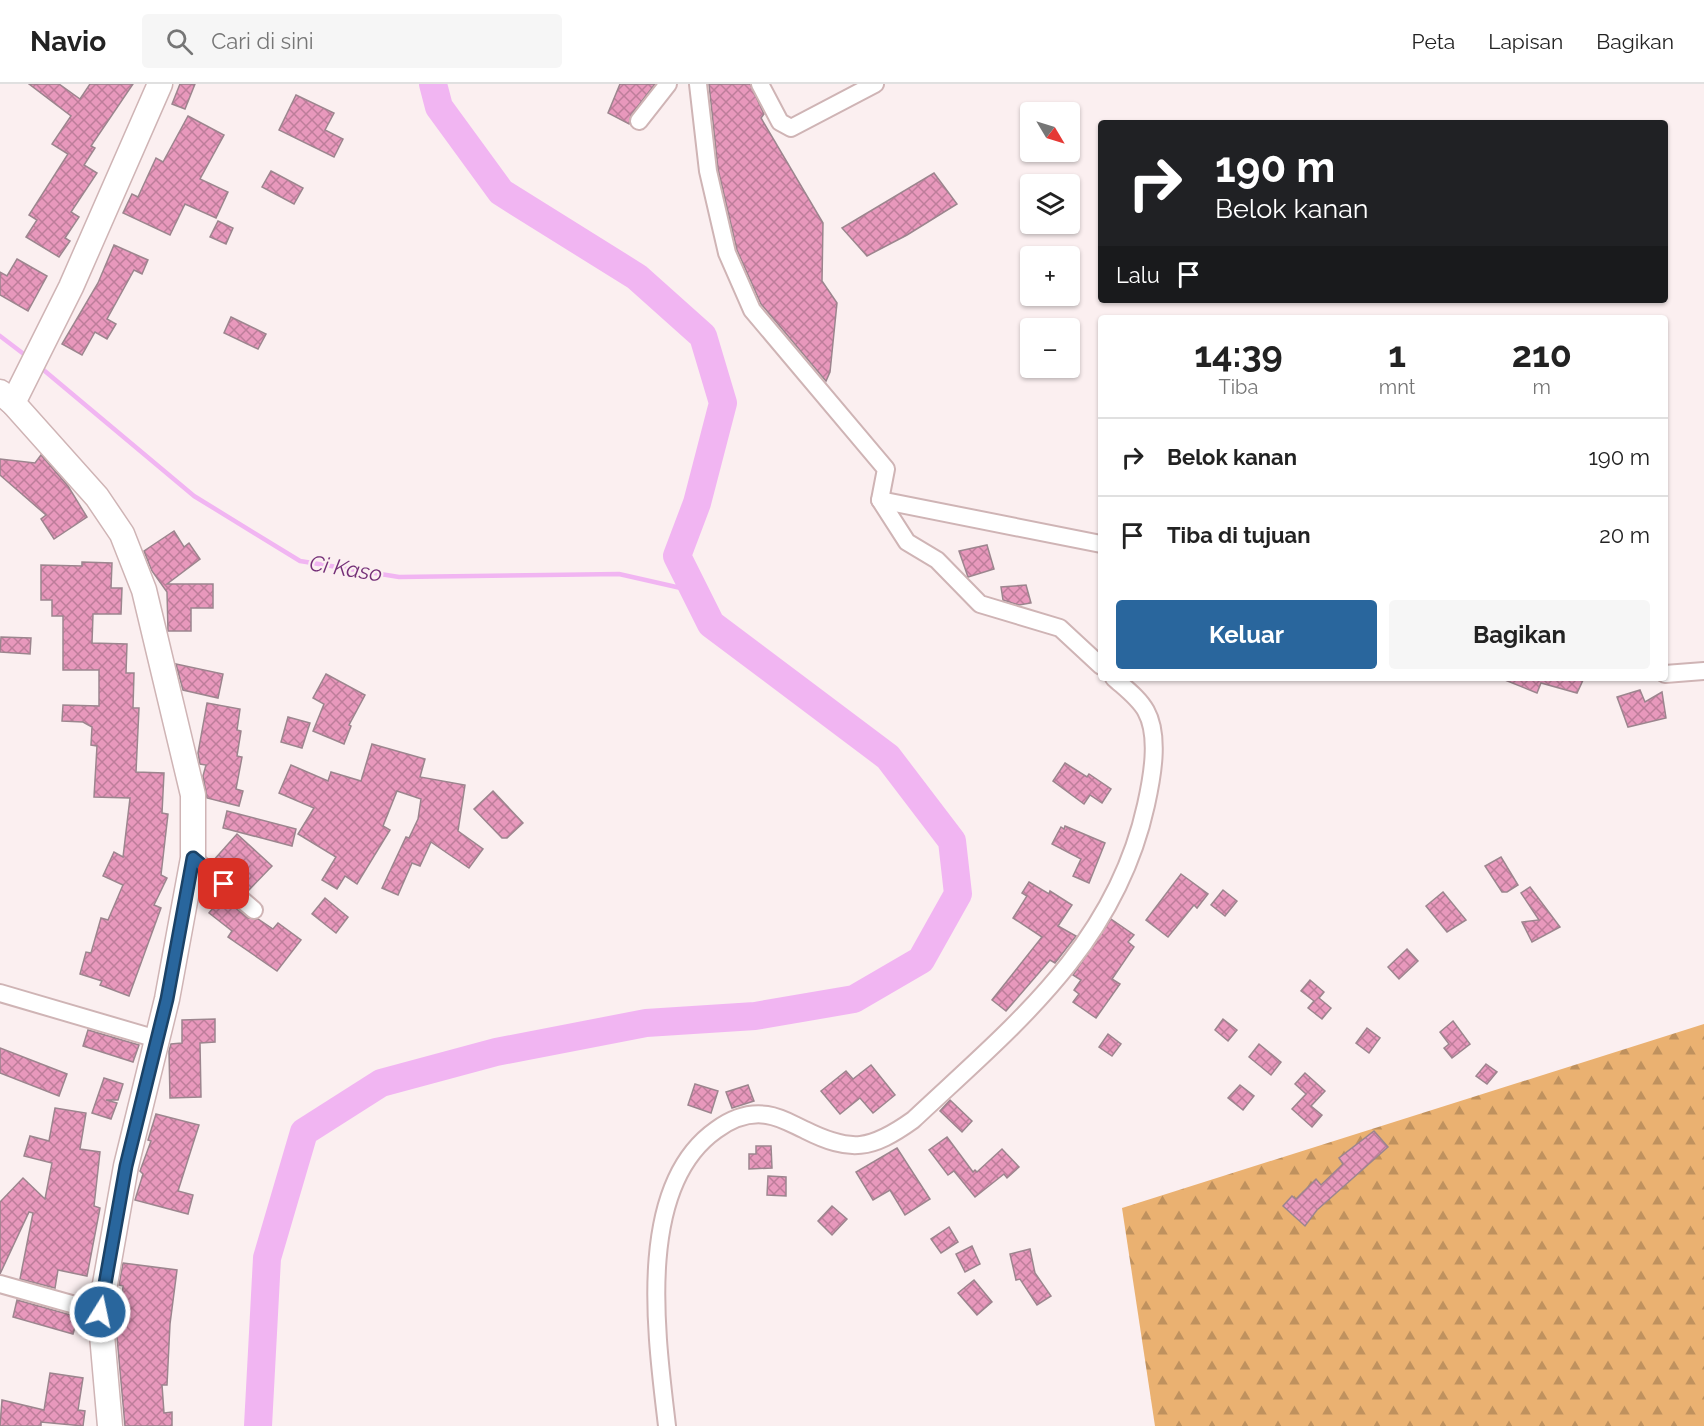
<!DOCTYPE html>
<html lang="id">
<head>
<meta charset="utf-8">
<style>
  :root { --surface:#fff; --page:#f6f6f6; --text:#222; --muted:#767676; --line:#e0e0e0; --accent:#29669d }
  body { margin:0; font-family:Raleway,sans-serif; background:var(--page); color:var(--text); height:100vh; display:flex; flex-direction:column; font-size:22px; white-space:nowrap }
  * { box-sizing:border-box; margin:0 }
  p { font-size:20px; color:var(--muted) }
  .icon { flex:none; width:33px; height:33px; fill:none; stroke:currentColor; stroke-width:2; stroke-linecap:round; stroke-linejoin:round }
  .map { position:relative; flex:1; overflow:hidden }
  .drawer { position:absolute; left:1098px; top:231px; width:570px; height:366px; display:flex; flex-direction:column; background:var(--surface); border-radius:6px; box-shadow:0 2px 4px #0004 }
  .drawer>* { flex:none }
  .hud { position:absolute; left:1098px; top:36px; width:570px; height:183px; border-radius:6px; box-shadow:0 2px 4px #0004; background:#202124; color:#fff; overflow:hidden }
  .needle { width:39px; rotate:128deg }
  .buttons { position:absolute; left:1020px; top:18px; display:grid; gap:12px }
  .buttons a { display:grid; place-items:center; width:60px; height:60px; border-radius:6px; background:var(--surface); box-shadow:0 2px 4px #0004; font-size:30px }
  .pin { position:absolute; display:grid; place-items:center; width:51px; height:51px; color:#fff; margin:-26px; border-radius:12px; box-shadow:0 3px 9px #0006 }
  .me { position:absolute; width:66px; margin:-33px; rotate:10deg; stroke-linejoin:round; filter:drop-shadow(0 0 4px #0008) }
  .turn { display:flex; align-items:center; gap:21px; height:126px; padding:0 18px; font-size:27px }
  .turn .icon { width:78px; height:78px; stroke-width:2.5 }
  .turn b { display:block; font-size:42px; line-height:51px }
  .then { display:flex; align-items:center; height:57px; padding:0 18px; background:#0003; gap:12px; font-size:22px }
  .eta { display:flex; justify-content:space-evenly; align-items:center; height:102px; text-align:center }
  .eta b { font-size:36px; font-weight:700; line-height:42px }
  .button { display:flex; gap:12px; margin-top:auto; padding:12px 18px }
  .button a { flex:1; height:69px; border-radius:6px; background:var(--accent); color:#fff; font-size:24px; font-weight:700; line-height:69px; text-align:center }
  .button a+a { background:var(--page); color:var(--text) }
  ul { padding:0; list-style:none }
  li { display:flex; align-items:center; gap:18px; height:78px; padding:0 18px; border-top:2px solid var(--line) }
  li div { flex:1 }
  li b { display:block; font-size:22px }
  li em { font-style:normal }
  header { display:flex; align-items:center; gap:36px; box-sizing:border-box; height:84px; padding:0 30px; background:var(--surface); border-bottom:2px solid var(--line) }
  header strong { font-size:28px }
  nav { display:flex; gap:33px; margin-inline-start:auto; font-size:21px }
  .search { width:420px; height:54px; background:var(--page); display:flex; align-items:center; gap:15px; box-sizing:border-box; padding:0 21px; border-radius:6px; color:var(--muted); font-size:22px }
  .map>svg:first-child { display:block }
  .forest { fill:url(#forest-firs) }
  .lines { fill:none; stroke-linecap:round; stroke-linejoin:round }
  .stream { stroke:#f1b5f2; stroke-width:4.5 }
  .river { stroke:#f1b5f2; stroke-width:28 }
  .building { fill:url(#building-cross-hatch); stroke:#9c858e; stroke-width:1.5 }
  .street-casing { stroke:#cfb4b5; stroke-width:20 }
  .secondary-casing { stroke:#cfb4b5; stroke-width:27 }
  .street { stroke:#fff; stroke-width:16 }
  .secondary { stroke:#fff; stroke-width:24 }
  .route-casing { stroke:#1b4266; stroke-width:15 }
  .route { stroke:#29669d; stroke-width:10 }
  .labels { text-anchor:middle; stroke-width:4.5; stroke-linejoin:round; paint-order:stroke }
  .water-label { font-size:22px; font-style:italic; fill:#742f77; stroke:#fbeff0 }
</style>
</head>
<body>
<header>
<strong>Navio</strong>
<div class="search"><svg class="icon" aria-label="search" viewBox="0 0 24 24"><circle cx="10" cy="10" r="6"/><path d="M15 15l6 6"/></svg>Cari di sini</div>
<nav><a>Peta</a><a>Lapisan</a><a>Bagikan</a></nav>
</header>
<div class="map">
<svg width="1704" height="1342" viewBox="0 0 1704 1342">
  <defs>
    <pattern id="forest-firs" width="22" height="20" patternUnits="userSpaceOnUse" patternTransform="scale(1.5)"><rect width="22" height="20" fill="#eab171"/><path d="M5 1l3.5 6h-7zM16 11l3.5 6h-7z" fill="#bf915e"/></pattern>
    <pattern id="building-cross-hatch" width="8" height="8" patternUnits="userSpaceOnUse" patternTransform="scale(1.5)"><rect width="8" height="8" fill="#e898bc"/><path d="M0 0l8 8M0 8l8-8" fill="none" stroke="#bd7d9a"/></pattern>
  </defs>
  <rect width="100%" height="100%" fill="#fbeff0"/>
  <path class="forest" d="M1704 940V1342H1155L1122 1124Z"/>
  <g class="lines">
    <g class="stream">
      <path d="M0 252 29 274"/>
      <path d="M40 283 194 412 300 477 399 493 619 490 694 507"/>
    </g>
    <path class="river" d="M258 1342 267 1174 304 1048 381 999 496 968 646 939 755 932 854 915 921 876 958 810 952 757 888 673 711 540 677 472 697 419 723 319 703 252 637 193 501 108 439 23 433 0"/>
  </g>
  <g class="building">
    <path d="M29 0H59L80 15 90 0H133L91 62 95 64 84 81 97 89 71 128 79 133 65 154 70 157 59 173 26 153 37 136 29 131 68 70 52 60 71 32Z"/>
    <path d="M180 0H195L185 25 172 20Z"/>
    <path d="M620 0H655L631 31 629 40 608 29Z"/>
    <path d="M709 0H750L764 30 761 34 823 139 822 197 837 219 830 288 826 297 761 220 737 166 718 85Z"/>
    <path d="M296 11 334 29 325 46 343 55 334 73 279 46Z"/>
    <path d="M188 32 224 51 200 95 228 108 216 134 185 120 170 151 123 129 132 110 138 113 156 74 163 78Z"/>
    <path d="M271 87 303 104 294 120 262 103Z"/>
    <path d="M934 89 957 120 907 151 867 172 842 144Z"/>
    <path d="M218 137 233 144 226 160 210 153Z"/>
    <path d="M114 161 148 176 142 190 134 186 107 235 116 240 107 255 95 248 82 271 62 260 98 199Z"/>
    <path d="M17 175 47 192 28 227 0 211V188L7 192Z"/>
    <path d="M231 233 266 250 258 265 224 249Z"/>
    <path d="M41 371 68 402 87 433 54 455 41 435 46 431 0 391V375L35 379Z"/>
    <path d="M174 447 184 463 189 459 200 475 167 500H213V524H191V547H168L167 508 152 487 144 467Z"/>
    <path d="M987 461 994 485 968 493 959 467Z"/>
    <path d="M82 478 112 479 111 504H122L121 530H93L92 559 127 560 126 589H134L133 624H139L136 688 164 689 162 729 168 730 161 791 167 794 154 821 161 824 129 912 100 901 102 897 80 890 86 868 91 869 101 834 108 836 123 801 103 792 114 768 123 773 130 714 94 713 97 662 91 661 92 643 83 638 62 637 63 621 99 622V586H63V532H52V516H41V481L82 482Z"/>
    <path d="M1026 501 1031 519 1019 521 1003 516 1001 503Z"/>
    <path d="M1 553 31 554 30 570 0 568Z"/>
    <path d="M176 580 223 590 218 614 183 606Z"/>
    <path d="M326 590 365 611 349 641 351 642 344 660 313 647 324 620 313 614Z"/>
    <path d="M1500 594H1584L1577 609 1541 599 1537 609Z"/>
    <path d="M1640 606 1645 618 1662 608 1666 634 1628 643 1617 613Z"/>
    <path d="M207 619 240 625 237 646 241 647 237 672 242 673 236 705 243 707 239 722 207 714 203 692 206 681 200 680 198 669Z"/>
    <path d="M288 633 310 639 302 664 281 658Z"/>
    <path d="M372 660 425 675 420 693 465 701 458 747 483 765 469 784 431 758 420 782 412 779 398 811 382 804 406 753 409 754 418 735 421 715 397 707 383 742 390 746 357 800 345 792 337 805 322 796 336 773 298 750 314 724 279 709 291 681 328 697 331 688 361 697Z"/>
    <path d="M1065 679 1087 693 1089 690 1111 705 1102 719 1090 711 1084 720 1053 697Z"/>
    <path d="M493 707 523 739 507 754H502L474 725Z"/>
    <path d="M227 727 296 745 292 762 223 744Z"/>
    <path d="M1065 742 1105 759 1089 799 1073 792 1081 775 1052 760 1061 743 1064 745Z"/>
    <path d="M237 750 272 782 248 807 213 777Z"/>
    <path d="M1501 773 1518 801 1507 808H1502L1485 782Z"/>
    <path d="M1181 790 1208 810 1197 824 1194 821 1168 853 1146 836Z"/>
    <path d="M1029 798 1049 810 1050 807 1072 821 1058 842 1076 852 1055 879 1050 876 1006 927 992 916 1042 853 1013 834 1027 812 1022 809Z"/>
    <path d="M1530 803 1560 843 1532 858 1522 838 1539 836 1521 809Z"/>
    <path d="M1223 806 1237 817 1225 832 1211 821Z"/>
    <path d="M1443 808 1466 836 1447 848 1426 822Z"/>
    <path d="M222 813 248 834 258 835 273 845 278 839 301 856 277 887 228 853 232 847 209 829Z"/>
    <path d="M325 814 348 833 336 849 312 830Z"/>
    <path d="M1111 835 1134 851 1128 858 1134 863 1112 895 1120 900 1096 934 1073 918 1079 910 1074 906 1081 896 1073 891Z"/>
    <path d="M1407 865 1418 877 1399 895 1388 883Z"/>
    <path d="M1310 896 1324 908 1319 914 1331 924 1322 935 1308 924 1314 917 1301 907Z"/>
    <path d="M215 935V958L200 959 201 1013 170 1014 169 967 171 960 182 959V936Z"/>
    <path d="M1223 935 1237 946 1228 957 1215 946Z"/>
    <path d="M1453 937 1470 960 1452 974 1444 964 1449 960 1440 948Z"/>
    <path d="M1367 944 1380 954 1369 969 1356 959Z"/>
    <path d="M88 946 139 961 133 978 83 962Z"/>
    <path d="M1108 950 1121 960 1112 972 1099 963Z"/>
    <path d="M1259 960 1281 978 1271 991 1249 973Z"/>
    <path d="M0 964 67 990 59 1012 0 989Z"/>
    <path d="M1486 980 1497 988 1487 1000 1476 992Z"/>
    <path d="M871 981 895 1011 873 1029 860 1014 840 1030 821 1007 846 987 853 995Z"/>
    <path d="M1305 989 1325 1007 1311 1022 1322 1031 1312 1043 1292 1025 1306 1010 1295 1000Z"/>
    <path d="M104 994 123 1000 118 1016H106L117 1019 111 1035 92 1029Z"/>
    <path d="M695 1000 718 1007 711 1029 688 1021Z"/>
    <path d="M748 1001 754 1017 732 1024 726 1008Z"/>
    <path d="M1240 1001 1254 1012 1243 1026 1228 1014Z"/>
    <path d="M950 1016 972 1037 962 1048 940 1027Z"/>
    <path d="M55 1024 86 1029 80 1065 100 1068 94 1122 100 1124 87 1192 58 1186 55 1204 20 1195 33 1129 29 1128 0 1190V1118L23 1094 45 1115 52 1079 24 1072 30 1052 49 1057Z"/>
    <path d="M156 1030 199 1041 178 1107 193 1111 188 1130 135 1116 143 1090 140 1087 151 1057 148 1056Z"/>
    <path d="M1374 1047 1388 1063 1317 1126 1305 1142 1283 1122 1292 1112 1296 1115 1316 1095 1321 1101 1343 1080 1339 1074Z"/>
    <path d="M947 1053 973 1088 975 1086 977 1088 1002 1065 1019 1083 1007 1094 1004 1090 975 1113 954 1087 948 1091 929 1066Z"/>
    <path d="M756 1062H771L772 1084 749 1085V1070H756Z"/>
    <path d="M897 1064 930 1115 905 1131 890 1106 873 1116 856 1088Z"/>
    <path d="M768 1092 786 1093V1112L767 1111Z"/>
    <path d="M832 1122 847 1135 832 1151 818 1137Z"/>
    <path d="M949 1143 958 1158 941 1169 931 1155Z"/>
    <path d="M972 1162 980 1180 965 1188 956 1170Z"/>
    <path d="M1030 1165 1035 1189 1051 1212 1037 1221 1020 1195 1016 1196 1010 1170Z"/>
    <path d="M123 1179 177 1186 170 1240 167 1301H162L164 1329 172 1328V1342H125L116 1242H120L123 1202 119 1201Z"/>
    <path d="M974 1196 992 1218 977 1231 958 1209Z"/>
    <path d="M17 1216 78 1233 73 1250 13 1233Z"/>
    <path d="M50 1289 83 1294 78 1326 85 1327 83 1342 41 1338V1342H0L2 1316 44 1326Z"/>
  </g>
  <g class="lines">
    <g class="street-casing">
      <g id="street">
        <path d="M698 0 708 87 727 169 752 226 886 385 880 416 907 458 937 476 980 520 1060 544 1101 582"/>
        <path d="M760 0 780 38 791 44 875 0"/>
        <path d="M639 37 668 0"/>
        <path d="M880 416 1101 460"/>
        <path d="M1665 590 1704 587"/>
        <path d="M193 774 254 826"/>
        <path d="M0 909 157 955"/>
        <path d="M0 1200 100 1228"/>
        <path d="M667 1342C657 1256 634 1104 716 1046 731 1035 748 1028 767 1031 781 1033 792 1040 805 1046 851 1069 871 1066 913 1036 1013 942 1115 862 1146 721 1152 694 1160 652 1146 627 1139 614 1125 604 1114 594"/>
      </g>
    </g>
    <g class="secondary-casing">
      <g id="secondary">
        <path d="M0 308 13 319 97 413 122 450 144 506 193 711V774L167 915 126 1082 100 1228 110 1342"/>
        <path d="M13 319 71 203 160 0"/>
      </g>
    </g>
    <use href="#street" class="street"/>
    <use href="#secondary" class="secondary"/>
  </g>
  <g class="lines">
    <g class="route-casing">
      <path id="route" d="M100 1228 126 1082 167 915 193 774 224 800"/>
    </g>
    <use href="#route" class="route"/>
  </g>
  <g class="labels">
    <g class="water-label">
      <text transform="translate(346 484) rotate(9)" y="8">Ci Kaso</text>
    </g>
  </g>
</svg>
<div class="buttons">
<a><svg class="needle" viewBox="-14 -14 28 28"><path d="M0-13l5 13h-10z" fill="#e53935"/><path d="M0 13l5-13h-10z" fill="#767676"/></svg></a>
<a><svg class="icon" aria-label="layers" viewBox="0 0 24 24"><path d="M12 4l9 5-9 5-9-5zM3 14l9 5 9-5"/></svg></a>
<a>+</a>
<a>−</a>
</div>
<div class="pin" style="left:224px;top:800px;background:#d93025"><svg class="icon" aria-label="arrive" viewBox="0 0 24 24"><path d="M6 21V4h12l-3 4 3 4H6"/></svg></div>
<svg class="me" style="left:100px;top:1228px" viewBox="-20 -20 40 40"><circle r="17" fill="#29669d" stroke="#fff" stroke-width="3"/><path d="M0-11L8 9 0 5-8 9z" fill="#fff"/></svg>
<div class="hud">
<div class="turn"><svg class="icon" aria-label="right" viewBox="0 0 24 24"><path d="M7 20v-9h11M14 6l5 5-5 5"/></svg><div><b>190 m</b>Belok kanan</div></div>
<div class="then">Lalu<svg class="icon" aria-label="arrive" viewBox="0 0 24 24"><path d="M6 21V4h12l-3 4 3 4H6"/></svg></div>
</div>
<section class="drawer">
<div class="eta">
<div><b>14:39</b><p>Tiba</p></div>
<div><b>1</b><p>mnt</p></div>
<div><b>210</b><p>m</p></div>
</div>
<ul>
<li><svg class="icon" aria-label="right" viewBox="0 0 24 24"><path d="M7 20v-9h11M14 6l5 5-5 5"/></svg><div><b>Belok kanan</b></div><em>190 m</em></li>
<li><svg class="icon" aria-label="arrive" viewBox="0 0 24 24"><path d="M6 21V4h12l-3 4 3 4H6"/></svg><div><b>Tiba di tujuan</b></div><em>20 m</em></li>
</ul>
<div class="button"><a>Keluar</a><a>Bagikan</a></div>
</section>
</div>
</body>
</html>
